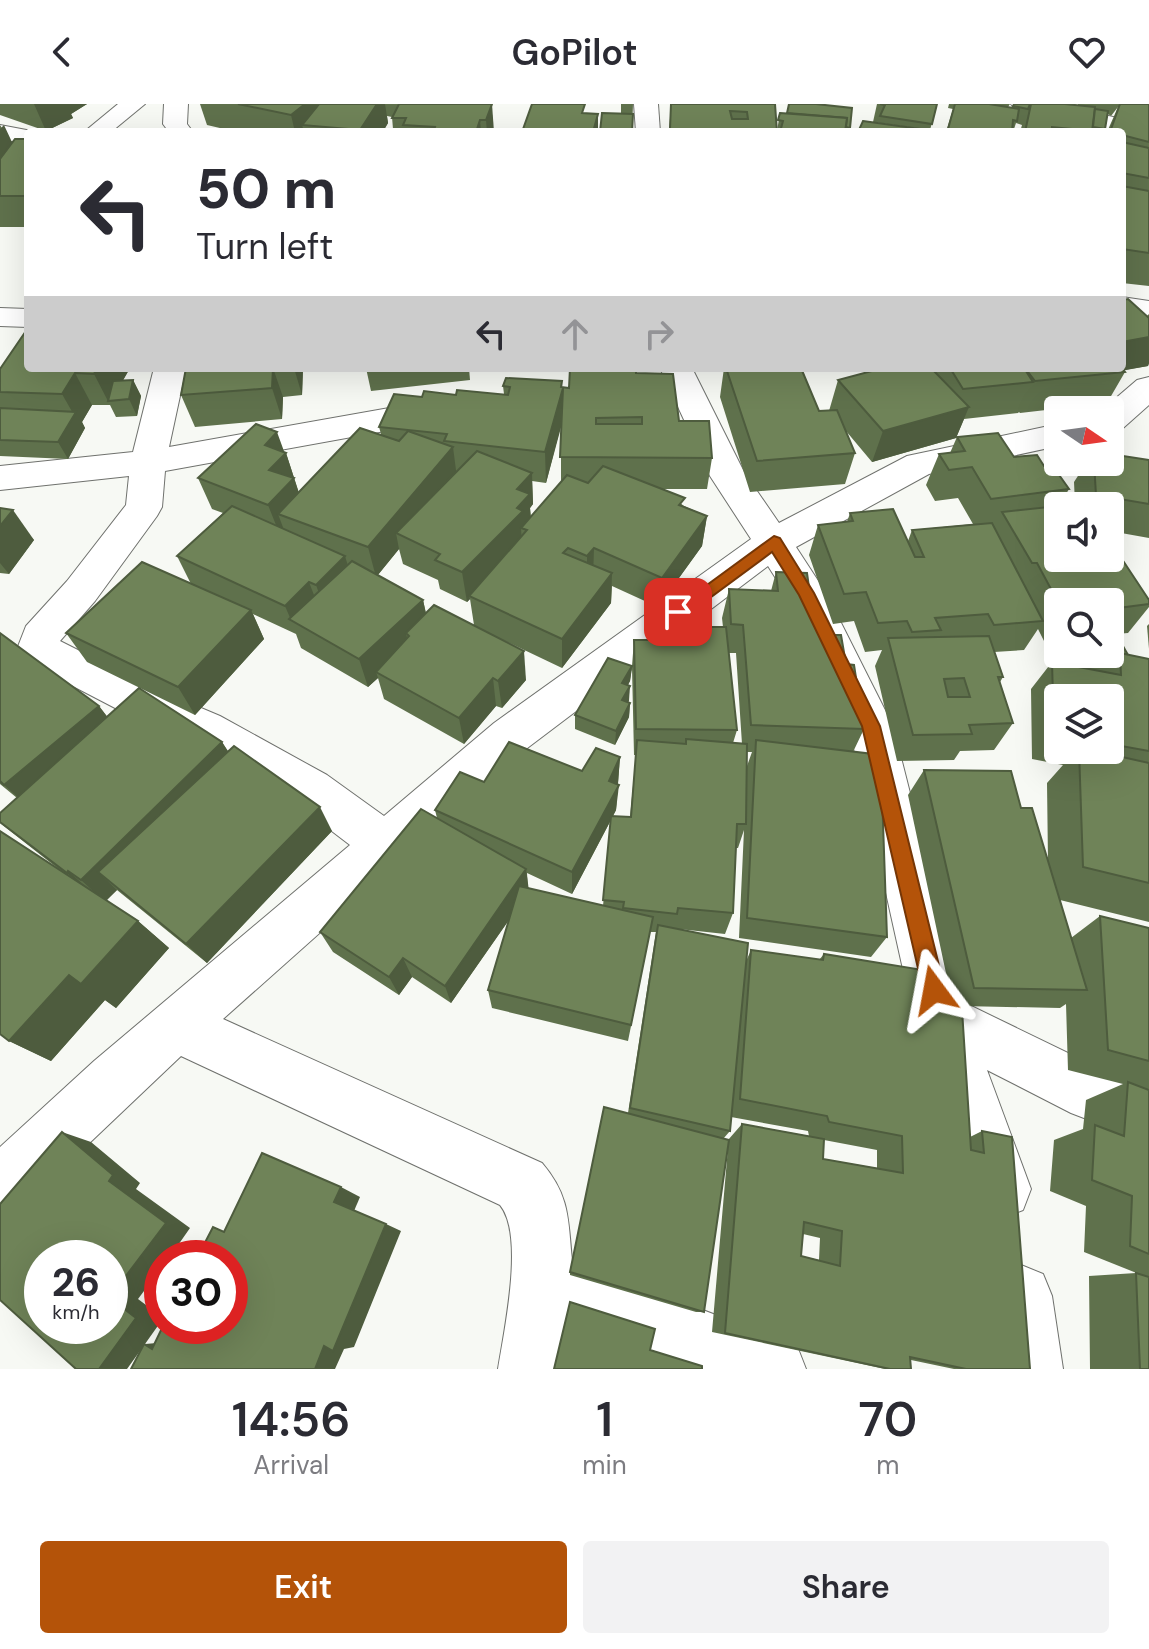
<!DOCTYPE html>
<html lang="en">
<head>
<meta charset="utf-8">
<style>
  :root { --surface:#fff; --page:#f2f2f3; --text:#2b2b33; --muted:#7c7c81; --accent:#b45309 }
  body { margin:0; font-family:"DM Sans",sans-serif; background:var(--page); color:var(--text); height:100vh; display:flex; flex-direction:column; font-size:30px; white-space:nowrap }
  * { box-sizing:border-box; margin:0 }
  p { font-size:26px; color:var(--muted) }
  .icon { flex:none; width:44px; height:44px; fill:none; stroke:currentColor; stroke-width:2; stroke-linecap:round; stroke-linejoin:round }
  .map { position:relative; height:1265px; overflow:hidden }
  .side { display:flex; flex-direction:column; background:var(--surface); flex:1 }
  .side>* { flex:none }
  .hud { position:absolute; left:24px; top:24px; width:1102px; height:244px; border-radius:8px; box-shadow:0 8px 32px #0002; background:#fff; color:var(--text); overflow:hidden }
  .needle { width:52px; rotate:103deg }
  .controls { position:absolute; left:1044px; top:292px; display:grid; gap:16px }
  .controls a { display:grid; place-items:center; width:80px; height:80px; border-radius:8px; background:var(--surface); box-shadow:0 8px 32px #0002; font-size:40px }
  .speed { position:absolute; left:24px; top:1136px; display:flex; gap:16px; font-size:40px; font-weight:700; text-align:center }
  .speed>* { display:grid; place-content:center; width:104px; height:104px; border-radius:50%; background:var(--surface); box-shadow:0 8px 32px #0002; line-height:1 }
  .speed small { font-size:20px; font-weight:400 }
  .speed .limit { border:12px solid #d22; background:#fff; color:#111 }
  .pin { position:absolute; display:grid; place-items:center; width:68px; height:68px; color:#fff; margin:-34px; border-radius:16px; box-shadow:0 4px 12px #0006 }
  .me { position:absolute; width:88px; margin:-44px; rotate:347deg; stroke-linejoin:round; filter:drop-shadow(0 0 6px #0008) }
  .turn { display:flex; align-items:center; gap:28px; height:168px; padding:0 40px; font-size:36px }
  .turn .icon { width:104px; height:104px; stroke-width:2.5 }
  .turn b { display:block; font-size:56px; line-height:68px }
  .lanes { display:flex; align-items:center; height:76px; padding:0 40px; background:#0003; justify-content:center; gap:40px; direction:ltr }
  .lanes .off { opacity:.35 }
  .eta { display:flex; justify-content:space-evenly; align-items:center; height:136px; text-align:center }
  .eta b { font-size:48px; font-weight:600; line-height:56px }
  .primary-button { display:flex; gap:16px; margin-top:auto; padding:16px 40px }
  .primary-button a { flex:1; height:92px; border-radius:8px; background:var(--accent); color:#fff; font-size:32px; font-weight:600; line-height:92px; text-align:center }
  .primary-button a+a { background:var(--page); color:var(--text) }
  header { display:flex; justify-content:space-between; align-items:center; height:104px; padding:0 40px; background:var(--surface); font-size:36px; font-weight:600 }
  .map>svg:first-child { display:block }
  .lines { fill:none; stroke-linecap:round; stroke-linejoin:round }
  .street-casing { stroke:#6f716d; stroke-width:2 }
  .street { fill:#fff; fill-rule:evenodd }
  .wall { fill:#5f714c; fill-rule:evenodd }
  .shaded-wall { fill:#4e5c3e }
  .building { fill:#6f8358; stroke:#4e5c3e; stroke-width:2; fill-rule:evenodd }
  .route { fill:#b45309; stroke:#753606; stroke-width:2 }
</style>
</head>
<body>
<header><svg class="icon" aria-label="back" viewBox="0 0 24 24"><path d="M15 5l-7 7 7 7"/></svg>GoPilot<svg class="icon" aria-label="heart" viewBox="0 0 24 24"><path d="M12 20l-8-8c-3-5 5-10 8-4 3-6 11-1 8 4z"/></svg></header>
<div class="map">
<svg width="1149" height="1265" viewBox="0 0 1149 1265">
  <rect width="100%" height="100%" fill="#f7f9f4"/>
  <g class="lines">
    <g class="street-casing">
      <g id="street">
        <path d="M118 0H145L111 28H84Z"/>
        <path d="M164 0H188L187 20 193 28H169L163 20Z"/>
        <path d="M634 0H658L660 28H636Z"/>
        <path d="M1011 0H1055L1149 21V35L1015 5Z"/>
        <path d="M0 21 37 28H28V40L0 35Z"/>
        <path d="M1122 193 1149 197V215L1122 211Z"/>
        <path d="M0 204 28 205V223L0 222Z"/>
        <path d="M154 264H186L169 343 440 295 452 298 457 306 452 314 440 317 165 367 162 403 157 412 95 497 60 537 149 582 220 612 327 671 384 712 494 619 751 435 710 372 660 264H692L744 368 779 419 907 352 1058 320V342L929 370 796 443 826 489 893 622 963 898 1103 966 1149 983V1039L1071 1009 987 966 1031 1085 1023 1106 1002 1114 981 1106 914 915 849 622 789 495 768 462 526 645 223 915 542 1059C570 1092 568 1115 572 1156L797 1242 806 1265H692L568 1217 562 1265H498C504 1227 525 1131 500 1101L181 952 21 1104 0 1112V1043L94 957 350 741 295 699 190 638 119 606 23 556 17 545 26 522 67 477 126 401 129 372 0 386V362L133 348Z"/>
        <path d="M1149 273V301L1122 325 1110 328V306H1102L1137 276Z"/>
        <path d="M1021 1161 1043 1170 1052 1192 1063 1265H999L990 1192 999 1170Z"/>
      </g>
    </g>
    <use href="#street" class="street"/>
  </g>
  <g class="wall">
    <path d="M0 0H87L71 10 73 14 46 27 0 11Z"/>
    <path d="M200 0H488L494 28H237L207 21ZM387 12 392 13 393 25H384L388 19Z"/>
    <path d="M621 0H633L632 28 621 10Z"/>
    <path d="M671 0H775L777 27 780 9 850 24 849 28H669Z"/>
    <path d="M877 0H937L930 26 873 18Z"/>
    <path d="M949 0H1010L1008 3 1013 4 1014 0 1078 1V0H1149V182L1122 179V28H1107L1118 3 1111 12 1108 10 1103 28H1020L1022 21 1016 19 1013 28H946L953 5 948 4Z"/>
    <path d="M0 21 12 39 28 35V123H0Z"/>
    <path d="M1149 210V259L1148 262 1124 266 1125 268 1107 299 1020 309 1019 308 1018 309 964 315 956 334 872 358 846 327 855 349 845 380 750 388 720 293 724 264H801L819 307H829L838 276 883 264H1122L1147 212Z"/>
    <path d="M130 264 123 276H133L141 292 137 312 116 313 110 301H92L82 318 85 324 68 355 0 352V265Z"/>
    <path d="M186 264H303L302 291 283 293 282 315 195 323 181 291Z"/>
    <path d="M366 264H469L470 276 371 287Z"/>
    <path d="M636 269 712 354 707 385H662L684 402 707 412 702 442 658 503 612 482 611 499 562 564 478 524 526 576 502 604 496 602 464 640 384 595 378 574 368 583 301 544 296 530 253 510 264 535 195 611 87 558 66 529 191 480 177 452 223 409 212 405 198 374 284 348 286 349 299 389 381 330 379 323 422 293 456 291 504 290 503 282 562 277V283L569 284ZM561 321V379L531 413 530 404 533 400 532 377 546 379ZM399 445 403 460 438 476 440 485 467 498 470 495 474 521 426 509 423 496 378 471Z"/>
    <path d="M957 333 1044 362 1069 385 1059 402 1075 400 1074 378 1087 358 1149 356V434L1110 427V402H1058L1149 496V503L1128 529 1116 530 1128 551 1149 555V818L1060 796 1071 834 1100 812 1149 824V1265H1090L1089 1172 1136 1169 1139 1170 1084 1148 1086 1102 1050 1087 1054 1036 1083 1025 1086 996 1123 980 1068 966 1066 900 1060 904 962 902 970 1033 982 1027 1030 1265H954L911 1256V1265H885L712 1228 728 1044 704 1208H696L570 1171V1168L628 1009 656 828H650L628 937 492 904 488 886 509 816 451 899 412 873 399 891 333 848 320 828 437 714 435 706 484 678 582 667 620 653 616 706 613 712 630 713 636 651H634L632 564 630 577 628 581V598L630 599 629 613 615 641 575 625V611L632 562 634 536H664L665 523H723L722 514 729 485 771 487 776 468 813 512 846 560 864 625 853 648 887 833 871 853 739 834 744 726 738 744H736L733 809 725 830 679 825 747 855 751 846 819 856 824 850 924 884 950 888 908 691 924 666 1021 704 1048 758 1047 679 1063 661 1032 655 1031 585 1052 558 1064 560 1060 550H1110V498H1058V538L1045 539 1038 525 1024 546 994 548 1003 573 1000 578 1013 619 994 646 960 647 954 656 897 657 875 562 882 546 865 548 854 517 833 520 809 451 818 421 847 418 850 409 908 437 912 426 973 420 958 394 935 397 926 381 939 350 950 349ZM729 549H736L742 640 733 639 737 626ZM1058 594H1110V646H1058ZM747 648H752L747 662 746 682ZM611 716 603 802 528 784 527 769 572 790ZM731 1013 808 1027 809 1032 742 1020 728 1036 723 1035 730 1027ZM824 1036 877 1046V1064L823 1055ZM803 1130 820 1134 819 1156 801 1152Z"/>
    <path d="M0 404 34 436 9 470 0 469Z"/>
    <path d="M1149 520V545L1147 522Z"/>
    <path d="M0 529 99 602 107 613 222 638 228 647 332 727 207 859 117 786 106 796 138 817 169 844 116 904 105 896 51 957 9 937 56 763 0 719 17 694 0 680Z"/>
  </g>
  <g class="shaded-wall">
    <path d="M34 0H87L71 10 73 14 46 27Z"/>
    <path d="M305 0H333L302 21 304 28H295L291 11Z"/>
    <path d="M377 0H385L388 19 383 28H361L360 26Z"/>
    <path d="M492 0 494 28H487L486 16Z"/>
    <path d="M598 10V28H593Z"/>
    <path d="M480 16 481 28H476Z"/>
    <path d="M4 21 18 51 0 74V25Z"/>
    <path d="M1149 233V259L1148 262 1104 270 1122 264V238Z"/>
    <path d="M97 264H130L112 296 108 297 110 301 94 270Z"/>
    <path d="M273 264 283 293 282 315 272 284Z"/>
    <path d="M294 264H303L302 291Z"/>
    <path d="M75 269 92 301 82 318 85 324 68 355 58 338 74 311 62 290Z"/>
    <path d="M133 276 141 292 137 312 129 295Z"/>
    <path d="M562 277 563 316 546 379 545 348Z"/>
    <path d="M969 303 956 334 872 358 883 327Z"/>
    <path d="M277 328 285 350 286 349 304 405 278 410 284 426 280 431 268 401 269 366 265 341Z"/>
    <path d="M453 343 457 374 396 429 399 445 376 473 368 443Z"/>
    <path d="M532 369 533 400 530 404 531 421 521 424 522 440 469 492 470 495 467 498 462 468 517 385Z"/>
    <path d="M13 406 34 436 9 470 0 459V422Z"/>
    <path d="M707 412 702 442 658 503 662 474Z"/>
    <path d="M594 444 593 474 587 482V452Z"/>
    <path d="M345 452 354 482 327 511 316 481Z"/>
    <path d="M612 469 611 499 562 564V535Z"/>
    <path d="M309 478 320 507 291 516 285 502Z"/>
    <path d="M423 496 429 525 409 532 406 529 409 544 376 568 378 574 368 583 359 555Z"/>
    <path d="M251 506 264 535 195 611 178 583Z"/>
    <path d="M524 547 526 576 502 604 498 577Z"/>
    <path d="M632 562 630 577 621 593 622 579Z"/>
    <path d="M493 574 496 602 464 640 459 614Z"/>
    <path d="M630 582 629 597 621 610 622 596Z"/>
    <path d="M630 599 629 613 615 641 616 627Z"/>
    <path d="M99 602 120 629 31 705 4 681Z"/>
    <path d="M222 638 238 664 98 768 117 786 105 798 81 776Z"/>
    <path d="M620 653 618 679 607 702 609 677Z"/>
    <path d="M619 681 616 706 572 790V768Z"/>
    <path d="M320 703 332 727 207 859 186 840Z"/>
    <path d="M526 765 529 787 451 899 445 882Z"/>
    <path d="M68 767 93 789 92 791 67 769Z"/>
    <path d="M138 817 169 844 116 904 105 896 51 957 9 937 69 871Z"/>
    <path d="M403 854 412 873 399 891 389 873Z"/>
    <path d="M62 1028 91 1038 140 1079 136 1085 190 1124 169 1154H162V1163L138 1195 162 1213V1216L145 1240 181 1237 152 1245 145 1240 127 1265H99L109 1077Z"/>
    <path d="M341 1083 360 1093 354 1107 334 1098Z"/>
    <path d="M386 1120 401 1127 354 1243 344 1245 335 1265H315L324 1242Z"/>
  </g>
  <g class="building">
    <path d="M238 0H305L291 11Z"/>
    <path d="M319 0H377L360 26 302 21Z"/>
    <path d="M399 0H492L486 16H480L476 28H466L434 26 435 23 403 21 406 14H392Z"/>
    <path d="M532 0H585L582 9 598 10 593 28H522Z"/>
    <path d="M671 0H775L777 28 670 25ZM730 7 747 8 748 15H732Z"/>
    <path d="M789 0H816L852 4 850 24 846 23 847 14 787 9Z"/>
    <path d="M880 0H937L932 20 880 12 885 1Z"/>
    <path d="M955 0H989L1019 5 1017 17 1013 16 1012 28H967L948 25Z"/>
    <path d="M1014 0H1030L1028 5 1013 2Z"/>
    <path d="M1031 0H1065L1095 3 1092 28H1071V25L1052 23V28H1054H1025Z"/>
    <path d="M1120 0H1149V38L1122 31V28H1110Z"/>
    <path d="M1095 5 1108 7 1105 25 1093 23Z"/>
    <path d="M602 9 633 10 632 28H600Z"/>
    <path d="M780 9 847 14 845 28H780L783 17 778 16Z"/>
    <path d="M863 17 935 27 858 28Z"/>
    <path d="M376 25H393V28H374Z"/>
    <path d="M15 35H28V92H0V55Z"/>
    <path d="M1122 38 1149 44V74L1122 69Z"/>
    <path d="M1122 82 1149 87V149L1122 145V107H1124V102H1122Z"/>
    <path d="M1128 195 1149 214V233L1122 238V196Z"/>
    <path d="M28 224V264H97L94 270 75 269 62 290 0 288V265Z"/>
    <path d="M186 264H273L272 284 181 291Z"/>
    <path d="M570 264H636V269L673 270 679 317H709L712 354 560 353 563 284 545 348 444 337 447 330 379 323 394 290 422 293 424 287 456 291 457 286 508 291 510 283 503 282 506 274 562 277 561 283 569 284ZM642 313V320H596V314Z"/>
    <path d="M726 264H801L819 307 837 306 855 349 757 357Z"/>
    <path d="M883 264H931L969 303 883 327 838 276Z"/>
    <path d="M950 264H1024L1033 278 963 285Z"/>
    <path d="M1025 264H1122L1125 268 1035 277Z"/>
    <path d="M133 276 129 295 108 297 113 277Z"/>
    <path d="M0 304 76 308 58 338 0 336Z"/>
    <path d="M256 320 277 328 265 341 286 349 269 366 294 374 268 401 198 374Z"/>
    <path d="M360 324 399 337 408 327 453 343 368 443 278 410Z"/>
    <path d="M998 329 1014 353 1037 351 1044 362 1052 361 1069 385 991 395 972 363 949 366 939 350 965 347 957 333Z"/>
    <path d="M477 347 532 369 517 385 530 390 517 404 523 407 462 468 435 456 440 450 396 429Z"/>
    <path d="M1110 350 1149 356V400L1096 391 1094 358H1110Z"/>
    <path d="M603 362 685 394 679 401 707 412 662 474 594 444 587 452 568 444 563 449 612 469 562 535 469 492 527 426 521 424 567 371 588 379Z"/>
    <path d="M1084 399 1086 402H1058Z"/>
    <path d="M232 402 345 452 316 481 309 478 285 502 177 452Z"/>
    <path d="M1058 402V454H1110V437L1149 496V500L1110 505V498H1058L1037 459H1032L1002 408Z"/>
    <path d="M0 404 13 406 0 422Z"/>
    <path d="M893 405 915 453H924L912 426 992 419 1043 517 994 521 988 510 935 514 941 526 912 528 907 517 878 519 866 488 844 490 818 421 853 417 850 409Z"/>
    <path d="M352 457 423 496 359 555 289 515Z"/>
    <path d="M142 458 251 506 178 583 66 529Z"/>
    <path d="M776 468 807 469 813 512H824L827 531H841L846 560 854 561 864 625 751 621 743 521 731 520 729 485 778 487Z"/>
    <path d="M434 501 524 547 498 577 493 574 459 614 376 568 409 532 406 529Z"/>
    <path d="M665 523H726L737 626 636 625 634 536H666Z"/>
    <path d="M1110 528H1115L1128 551 1120 549 1112 559 1084 561 1078 550H1110Z"/>
    <path d="M0 529 99 602 4 681 0 677Z"/>
    <path d="M989 532 1003 573H998L1013 619 969 621 972 630 913 631 888 534ZM964 574 970 593H948L944 575Z"/>
    <path d="M1120 549 1149 555V647L1110 640V594H1058V629H1054L1052 558 1121 571Z"/>
    <path d="M608 554 632 562 622 579 630 582 622 596 630 599 616 627 575 611Z"/>
    <path d="M139 584 222 638 81 776 68 767 67 769 0 718V709Z"/>
    <path d="M686 635 747 640 746 720H737L733 809 678 804 677 810 623 804 624 798 603 796 611 712 631 713 637 636 686 640Z"/>
    <path d="M756 636 873 650V662H881L887 833 747 814Z"/>
    <path d="M509 638 582 667 596 644 620 653 609 677 619 681 572 768 435 706 460 668 484 678Z"/>
    <path d="M234 642 320 703 186 840 98 768Z"/>
    <path d="M1079 646H1091L1149 659V779L1083 763Z"/>
    <path d="M924 666 1011 667 1021 704H1032L1087 886 974 884Z"/>
    <path d="M421 705 526 765 445 882 403 854 389 873 320 828Z"/>
    <path d="M0 727 138 817 81 880 69 871 9 937 0 930Z"/>
    <path d="M519 782 653 813 631 921 488 886Z"/>
    <path d="M1100 812 1149 824V957L1108 946Z"/>
    <path d="M658 821 748 839 730 1027 630 1004Z"/>
    <path d="M751 846 823 856 824 850 923 866 924 884 961 890 971 1046 984 1049 982 1027 1012 1033 1030 1265H966L910 1253 911 1265H890L725 1229 742 1020 824 1035 823 1055 903 1069 902 1032 829 1018 827 1012 740 995ZM804 1118 842 1127 840 1162 801 1152Z"/>
    <path d="M1128 978 1149 986V1150L1130 1142 1132 1092 1092 1076 1095 1021 1124 1032Z"/>
    <path d="M604 1003 729 1036 704 1208 570 1168Z"/>
    <path d="M62 1028 113 1071 109 1077 166 1119 110 1193V1154H42V1222H110V1194L136 1214 99 1265H76L0 1196V1100Z"/>
    <path d="M262 1049 341 1083 334 1098 386 1120 333 1247 324 1242 315 1265H131L144 1240 152 1245 163 1222H230V1154H197L213 1123 224 1128Z"/>
    <path d="M1136 1169 1149 1173V1265H1140Z"/>
    <path d="M570 1198 655 1225 650 1246 702 1262V1265H554Z"/>
  </g>
  <path class="route" d="M774 432 780 434 814 489 880 622 945 886 941 894 934 897 926 894 923 886 862 622 799 491 772 448 684 513H672L670 508Z"/>
</svg>
<div class="controls">
<a><svg class="needle" viewBox="-14 -14 28 28"><path d="M0-13l5 13h-10z" fill="#e53935"/><path d="M0 13l5-13h-10z" fill="#7c7c81"/></svg></a>
<a><svg class="icon" aria-label="sound" viewBox="0 0 24 24"><path d="M4 9h4l5-4v14l-5-4H4zM17 9q2 3 0 6"/></svg></a>
<a><svg class="icon" aria-label="search" viewBox="0 0 24 24"><circle cx="10" cy="10" r="6"/><path d="M15 15l6 6"/></svg></a>
<a><svg class="icon" aria-label="layers" viewBox="0 0 24 24"><path d="M12 4l9 5-9 5-9-5zM3 14l9 5 9-5"/></svg></a>
</div>
<div class="speed"><div>26<small>km/h</small></div><div class="limit">30</div></div>
<div class="pin" style="left:678px;top:508px;background:#d93025"><svg class="icon" aria-label="arrive" viewBox="0 0 24 24"><path d="M6 21V4h12l-3 4 3 4H6"/></svg></div>
<svg class="me" style="left:934px;top:886px" viewBox="-20 -20 40 40"><path d="M0-17L14 15 0 8-14 15z" fill="#b45309" stroke="#fff" stroke-width="4"/></svg>
<div class="hud">
<div class="turn"><svg class="icon" aria-label="left" viewBox="0 0 24 24"><path d="M17 20v-9H6M10 6l-5 5 5 5"/></svg><div><b>50 m</b>Turn left</div></div>
<div class="lanes"><svg class="icon" aria-label="left" viewBox="0 0 24 24"><path d="M17 20v-9H6M10 6l-5 5 5 5"/></svg><svg class="icon off" aria-label="ahead" viewBox="0 0 24 24"><path d="M12 20V5M6 11l6-6 6 6"/></svg><svg class="icon off" aria-label="right" viewBox="0 0 24 24"><path d="M7 20v-9h11M14 6l5 5-5 5"/></svg></div>
</div>
</div>
<section class="side">
<div class="eta">
<div><b>14:56</b><p>Arrival</p></div>
<div><b>1</b><p>min</p></div>
<div><b>70</b><p>m</p></div>
</div>
<div class="primary-button"><a>Exit</a><a>Share</a></div>
</section>
</body>
</html>
